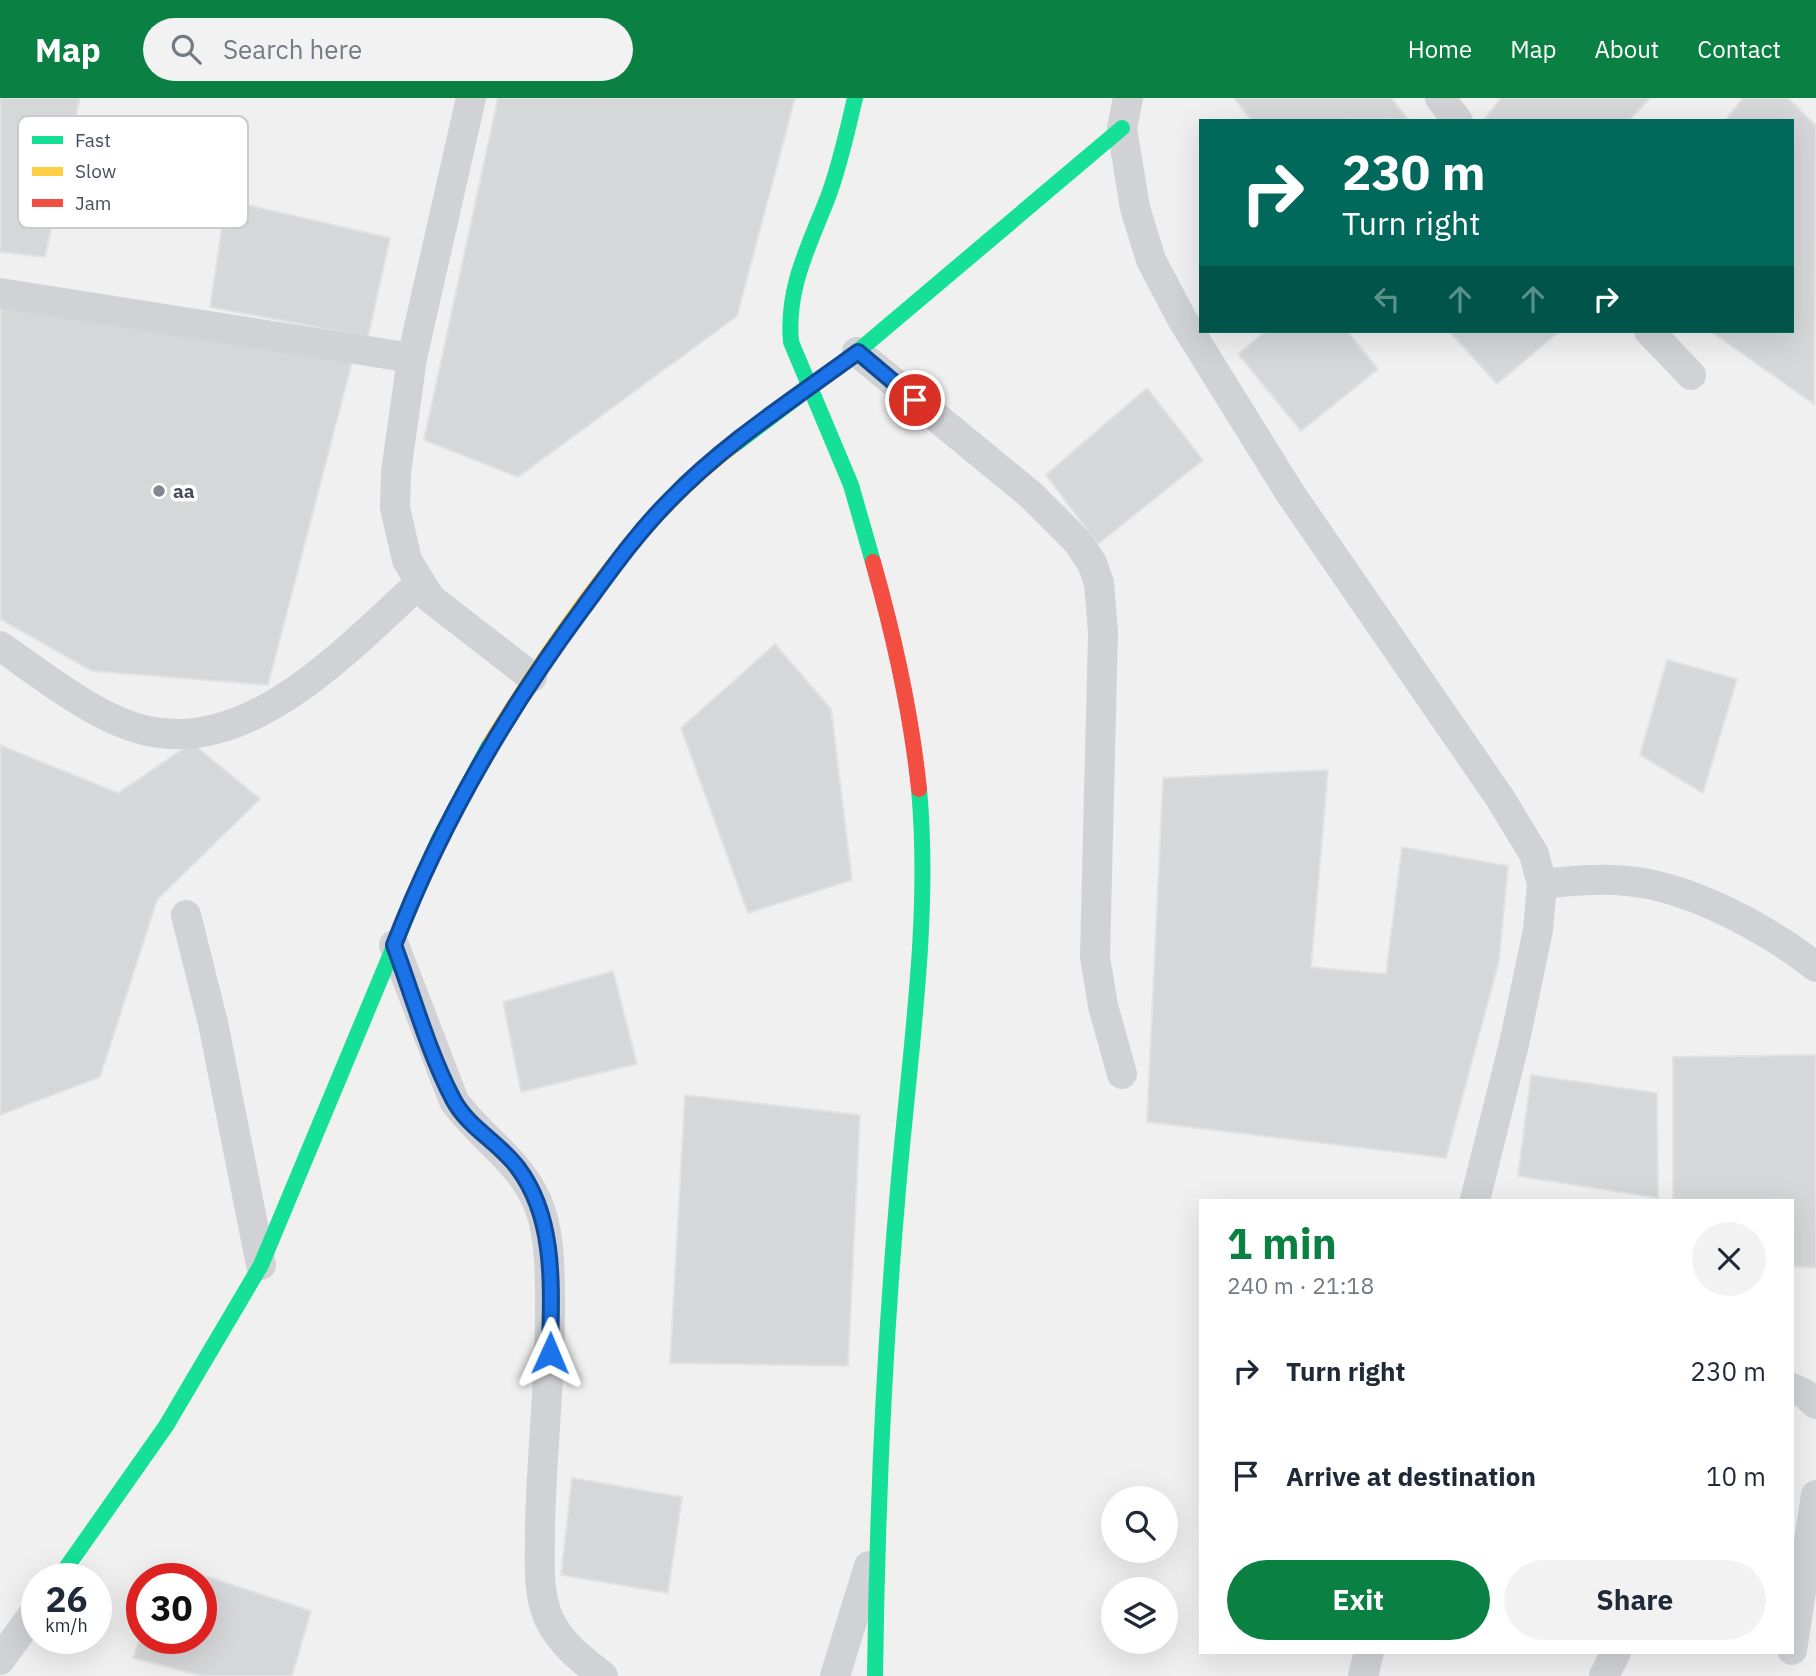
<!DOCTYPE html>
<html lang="en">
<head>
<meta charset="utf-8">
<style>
  :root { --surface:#fff; --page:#f2f2f3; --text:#1f2937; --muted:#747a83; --accent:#0b8043 }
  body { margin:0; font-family:"IBM Plex Sans",sans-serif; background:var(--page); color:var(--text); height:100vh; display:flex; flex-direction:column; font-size:26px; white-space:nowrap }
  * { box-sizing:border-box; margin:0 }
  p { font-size:23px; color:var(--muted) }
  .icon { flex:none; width:38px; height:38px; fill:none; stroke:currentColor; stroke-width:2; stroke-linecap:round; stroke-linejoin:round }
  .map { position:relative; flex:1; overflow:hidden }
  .details { position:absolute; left:1199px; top:1101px; width:595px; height:455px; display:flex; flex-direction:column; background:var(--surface); border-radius:0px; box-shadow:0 7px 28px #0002 }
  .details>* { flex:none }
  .hud { position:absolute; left:1199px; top:21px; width:595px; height:214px; border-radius:0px; box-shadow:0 7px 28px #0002; background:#00695c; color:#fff; overflow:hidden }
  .tools { position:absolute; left:1101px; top:1388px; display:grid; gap:14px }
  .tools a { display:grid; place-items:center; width:77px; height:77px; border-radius:50%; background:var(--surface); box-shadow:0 7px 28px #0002; font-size:35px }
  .speed { position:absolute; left:21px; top:1465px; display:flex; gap:14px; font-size:35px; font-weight:700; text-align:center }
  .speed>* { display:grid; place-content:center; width:91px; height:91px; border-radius:50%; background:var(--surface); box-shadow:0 7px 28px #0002; line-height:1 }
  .speed small { font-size:18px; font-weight:400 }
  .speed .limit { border:10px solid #d22; background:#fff; color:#111 }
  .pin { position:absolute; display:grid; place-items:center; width:60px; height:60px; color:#fff; margin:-30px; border:4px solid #fff; border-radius:50%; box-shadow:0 2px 7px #0007 }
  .me { position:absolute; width:77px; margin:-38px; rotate:1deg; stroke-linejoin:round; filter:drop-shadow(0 0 5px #0008) }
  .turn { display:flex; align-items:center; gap:24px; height:147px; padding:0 28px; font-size:32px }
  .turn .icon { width:91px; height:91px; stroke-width:2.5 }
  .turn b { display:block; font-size:49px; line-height:60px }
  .lanes { display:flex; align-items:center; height:66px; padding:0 28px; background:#0003; justify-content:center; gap:35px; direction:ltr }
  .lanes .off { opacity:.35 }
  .round { display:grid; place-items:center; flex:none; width:74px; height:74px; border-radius:37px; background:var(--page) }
  .head { display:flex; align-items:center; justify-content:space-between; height:119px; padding:0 28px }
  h1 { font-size:42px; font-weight:800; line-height:52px; color:var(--accent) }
  .primary-button { display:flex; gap:14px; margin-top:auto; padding:14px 28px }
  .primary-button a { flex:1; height:80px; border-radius:42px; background:var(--accent); color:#fff; font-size:28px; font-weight:800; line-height:80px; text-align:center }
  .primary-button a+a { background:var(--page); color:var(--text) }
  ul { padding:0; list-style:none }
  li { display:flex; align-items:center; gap:21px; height:105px; padding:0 28px }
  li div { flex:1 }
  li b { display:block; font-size:26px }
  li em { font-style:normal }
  header { display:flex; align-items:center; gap:42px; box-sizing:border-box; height:98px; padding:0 35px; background:var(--accent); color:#fff }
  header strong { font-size:33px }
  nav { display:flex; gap:38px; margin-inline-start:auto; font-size:24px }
  .search { width:490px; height:63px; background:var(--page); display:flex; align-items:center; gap:18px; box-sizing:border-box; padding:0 24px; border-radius:38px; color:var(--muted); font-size:26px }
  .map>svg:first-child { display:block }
  .building { fill:#d6d7d9; stroke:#e2e2e3; stroke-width:2 }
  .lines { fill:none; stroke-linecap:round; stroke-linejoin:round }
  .street { stroke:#d1d2d6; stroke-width:30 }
  .fast { stroke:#16e098; stroke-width:16 }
  .slow { stroke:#ffcf43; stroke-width:16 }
  .jam { stroke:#f24e42; stroke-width:16 }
  .route-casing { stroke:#114b97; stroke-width:18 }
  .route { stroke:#1a73e8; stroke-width:12 }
  .poi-dot { fill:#828791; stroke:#fff; stroke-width:2.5 }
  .labels { text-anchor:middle; stroke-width:7; stroke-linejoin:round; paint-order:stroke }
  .poi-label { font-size:19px; font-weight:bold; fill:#464e5e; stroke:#fff; text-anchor:start }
  .key { fill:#fff; stroke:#c8cacf; stroke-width:2 }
  .key-label { font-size:19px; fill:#464e5e }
</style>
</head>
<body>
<header>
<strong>Map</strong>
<div class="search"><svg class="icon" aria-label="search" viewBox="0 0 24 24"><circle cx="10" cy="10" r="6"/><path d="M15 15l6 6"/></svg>Search here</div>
<nav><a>Home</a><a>Map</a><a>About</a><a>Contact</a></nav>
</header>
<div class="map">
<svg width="1816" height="1578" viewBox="0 0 1816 1578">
  <rect width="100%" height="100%" fill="#f1f0f0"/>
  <g class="building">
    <path d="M0 0H80L45 159 0 154Z"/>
    <path d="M498 0H795L737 218 518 379 424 342Z"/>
    <path d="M1234 0H1391L1408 21 1252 23Z"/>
    <path d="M1501 0H1650L1629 23H1483Z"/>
    <path d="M1743 0H1788L1816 28 1814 306 1710 233H1792V23H1725Z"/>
    <path d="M226 102 390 140 368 239 210 209Z"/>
    <path d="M0 207 352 264 268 587 92 573 0 521Z"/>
    <path d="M1266 233H1347L1378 271 1301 333 1238 256Z"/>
    <path d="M1449 233H1560L1497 286Z"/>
    <path d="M1147 290 1203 362 1098 446 1046 377Z"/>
    <path d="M775 546 831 611 852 782 748 815 681 630Z"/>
    <path d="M1667 562 1737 581 1703 695 1640 657Z"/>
    <path d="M192 645 260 701 157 802 100 979 0 1017V647L118 695Z"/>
    <path d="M1328 672 1311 869 1386 876 1402 749 1508 768 1499 863 1446 1060 1147 1024 1163 680Z"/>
    <path d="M613 873 637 966 521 994 503 904Z"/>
    <path d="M1816 957V1170L1792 1168V1102H1673V959Z"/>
    <path d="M1531 977 1657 995 1658 1100 1518 1078Z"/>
    <path d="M685 997 860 1017 848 1268 670 1265Z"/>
    <path d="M572 1380 682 1399 668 1495 561 1477Z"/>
    <path d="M166 1465 311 1513 292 1578H202L133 1560 142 1534V1540H201V1480H160Z"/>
  </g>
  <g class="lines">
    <g class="street">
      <path d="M471 0 412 260 396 374 395 410 407 462 430 500 532 579"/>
      <path d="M1128 0 1122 30 1135 110 1151 162 1182 221 1290 395 1500 700 1534 756 1542 786 1538 832 1514 946 1475 1102"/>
      <path d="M1440 0 1458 23"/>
      <path d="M0 195 412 260"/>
      <path d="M1649 233 1691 277"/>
      <path d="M857 254 1031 397 1077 443 1092 465 1099 485 1103 534 1095 859 1103 908 1122 976"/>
      <path d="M0 548C42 577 97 622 148 633 253 656 349 549 419 486"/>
      <path d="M1542 786C1570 783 1599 780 1627 783 1689 788 1768 831 1816 869"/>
      <path d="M186 817 213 925 261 1167"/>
      <path d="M394 847 454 1003C483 1043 525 1065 541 1114 550 1143 550 1174 550 1204 551 1280 541 1355 540 1432 540 1460 537 1495 549 1521 561 1546 581 1561 603 1578"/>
      <path d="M1792 1290 1805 1296 1816 1306"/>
      <path d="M1792 1552 1816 1397"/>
      <path d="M0 1562 37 1511"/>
      <path d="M835 1578 869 1468"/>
      <path d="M1363 1578 1369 1554"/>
      <path d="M1604 1578 1616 1554"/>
    </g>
    <g class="fast">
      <path d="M855 0C847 34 840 67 828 99 809 148 786 190 791 244L851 387 873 464"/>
      <path d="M734 347 857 254 1122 30"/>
      <path d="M59 1480 166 1328 261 1167 438 743 491 644"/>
      <path d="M875 1578C877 1416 884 1253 898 1092 909 959 931 823 919 691"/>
    </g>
    <path class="slow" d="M491 644C557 538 634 423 734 347"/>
    <path class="jam" d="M873 464C894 538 911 614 919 691"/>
  </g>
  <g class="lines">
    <g class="route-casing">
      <path id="route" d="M550 1255C551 1193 557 1122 518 1070 499 1044 468 1030 453 1001 428 953 413 898 394 847 441 725 506 614 583 510 611 472 637 435 670 402 725 345 794 301 858 254L915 302"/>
    </g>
    <use href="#route" class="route"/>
  </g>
  <circle class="poi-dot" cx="159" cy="393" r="7"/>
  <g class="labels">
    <g class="poi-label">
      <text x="173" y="400">aa</text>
    </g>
  </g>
  <rect x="18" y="18" width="230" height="112" rx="10" class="key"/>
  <rect x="32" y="38" width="31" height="8" fill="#16e098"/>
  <rect x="32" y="69" width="31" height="9" fill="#ffcf43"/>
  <rect x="32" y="101" width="31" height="8" fill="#f24e42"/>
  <g class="key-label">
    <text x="75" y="49">Fast</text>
    <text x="75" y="80">Slow</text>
    <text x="75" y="112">Jam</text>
  </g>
</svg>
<div class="tools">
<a><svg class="icon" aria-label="search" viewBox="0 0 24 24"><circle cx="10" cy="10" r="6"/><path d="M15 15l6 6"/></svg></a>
<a><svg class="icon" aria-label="layers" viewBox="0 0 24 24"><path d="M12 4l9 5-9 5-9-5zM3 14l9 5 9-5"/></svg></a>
</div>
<div class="speed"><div>26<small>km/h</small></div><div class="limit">30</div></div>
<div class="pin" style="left:915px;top:302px;background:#d93025"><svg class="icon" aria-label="arrive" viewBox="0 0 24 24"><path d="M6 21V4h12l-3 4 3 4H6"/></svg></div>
<svg class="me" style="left:550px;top:1255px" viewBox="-20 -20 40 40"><path d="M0-17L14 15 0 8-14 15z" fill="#1a73e8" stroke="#fff" stroke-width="4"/></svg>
<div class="hud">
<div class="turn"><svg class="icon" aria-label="right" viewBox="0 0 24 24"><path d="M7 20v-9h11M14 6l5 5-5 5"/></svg><div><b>230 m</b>Turn right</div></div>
<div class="lanes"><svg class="icon off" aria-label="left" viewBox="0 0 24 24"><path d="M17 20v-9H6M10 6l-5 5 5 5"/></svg><svg class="icon off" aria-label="ahead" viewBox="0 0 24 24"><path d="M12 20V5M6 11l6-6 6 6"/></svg><svg class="icon off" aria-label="ahead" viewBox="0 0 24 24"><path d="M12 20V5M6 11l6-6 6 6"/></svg><svg class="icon" aria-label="right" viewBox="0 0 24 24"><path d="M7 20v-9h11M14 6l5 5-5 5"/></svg></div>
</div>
<section class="details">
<div class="head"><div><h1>1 min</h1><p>240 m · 21:18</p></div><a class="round"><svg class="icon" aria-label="close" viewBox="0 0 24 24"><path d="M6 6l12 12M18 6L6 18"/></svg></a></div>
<ul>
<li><svg class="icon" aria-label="right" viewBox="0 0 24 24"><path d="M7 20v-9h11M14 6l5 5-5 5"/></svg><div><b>Turn right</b></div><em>230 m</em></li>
<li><svg class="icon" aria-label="arrive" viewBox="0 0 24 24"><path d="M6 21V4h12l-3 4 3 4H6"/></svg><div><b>Arrive at destination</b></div><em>10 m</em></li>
</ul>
<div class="primary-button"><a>Exit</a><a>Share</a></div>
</section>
</div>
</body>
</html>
